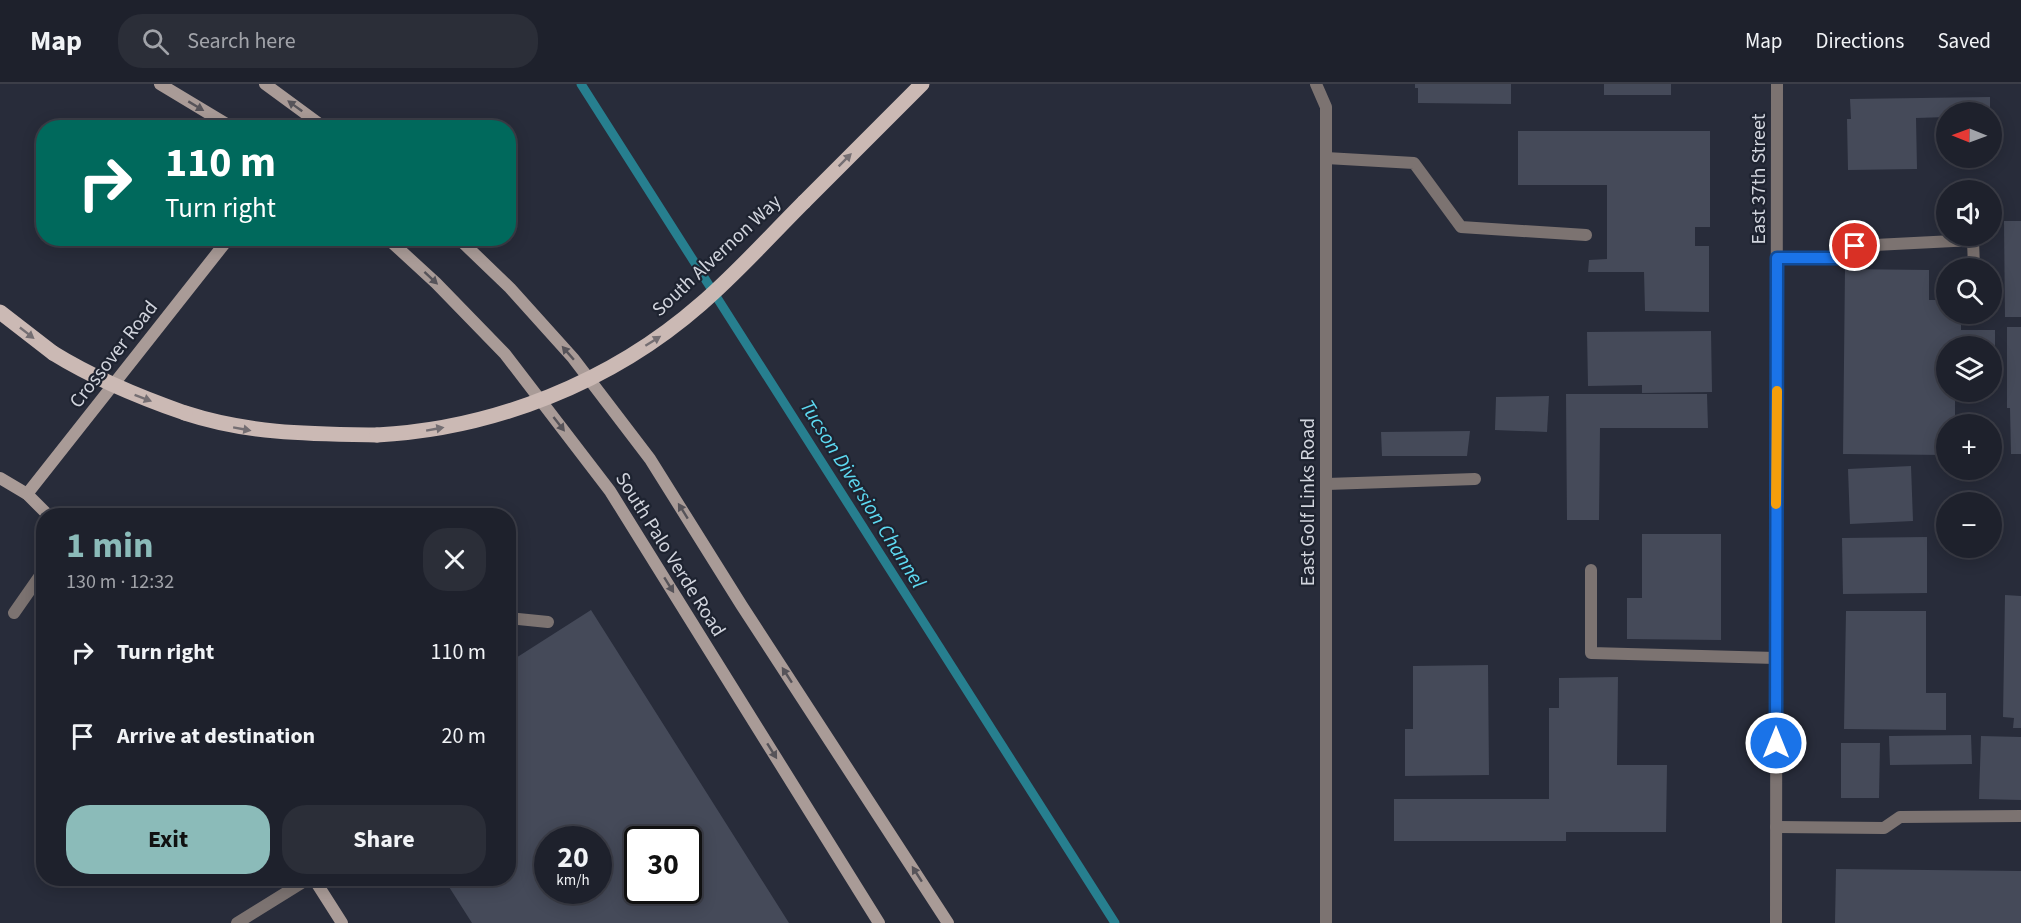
<!DOCTYPE html>
<html lang="en">
<head>
<meta charset="utf-8">
<style>
  :root { --surface:#1e212c; --page:#2b2e38; --text:#f1f3f6; --muted:#a1a3a9; --line:#3c3e48; --accent:#8bbbb9 }
  body { margin:0; font-family:"Source Sans 3",sans-serif; background:var(--page); color:var(--text); height:100vh; display:flex; flex-direction:column; font-size:22px; white-space:nowrap }
  * { box-sizing:border-box; margin:0 }
  p { font-size:20px; color:var(--muted) }
  .icon { flex:none; width:33px; height:33px; fill:none; stroke:currentColor; stroke-width:2; stroke-linecap:round; stroke-linejoin:round }
  .map { position:relative; flex:1; overflow:hidden }
  .sheet { position:absolute; left:36px; top:424px; width:480px; height:378px; display:flex; flex-direction:column; background:var(--surface); border-radius:24px; box-shadow:0 3px 15px #0003,0 0 0 2px var(--line) }
  .sheet>* { flex:none }
  .hud { position:absolute; left:36px; top:36px; width:480px; height:126px; border-radius:24px; box-shadow:0 3px 15px #0003,0 0 0 2px var(--line); background:#00695c; color:#fff; overflow:hidden }
  .needle { width:39px; rotate:271deg }
  .buttons { position:absolute; left:1936px; top:18px; display:grid; gap:12px }
  .buttons a { display:grid; place-items:center; width:66px; height:66px; border-radius:50%; background:var(--surface); box-shadow:0 3px 15px #0003,0 0 0 2px var(--line); font-size:30px }
  .speed { position:absolute; left:534px; top:742px; display:flex; gap:12px; font-size:30px; font-weight:700; text-align:center }
  .speed>* { display:grid; place-content:center; width:78px; height:78px; border-radius:50%; background:var(--surface); box-shadow:0 3px 15px #0003,0 0 0 2px var(--line); line-height:1 }
  .speed small { font-size:15px; font-weight:400 }
  .speed .limit { border:3px solid #111; border-radius:9px; background:#fff; color:#111 }
  .pin { position:absolute; display:grid; place-items:center; width:51px; height:51px; color:#fff; margin:-26px; border:3px solid #fff; border-radius:50%; box-shadow:0 2px 6px #0007 }
  .me { position:absolute; width:66px; margin:-33px; rotate:0deg; stroke-linejoin:round; filter:drop-shadow(0 0 4px #0008) }
  .turn { display:flex; align-items:center; gap:21px; height:126px; padding:0 30px; font-size:27px }
  .turn .icon { width:78px; height:78px; stroke-width:2.5 }
  .turn b { display:block; font-size:42px; line-height:51px }
  .round { display:grid; place-items:center; flex:none; width:63px; height:63px; border-radius:24px; background:var(--page) }
  .overview { display:flex; align-items:center; justify-content:space-between; height:102px; padding:0 30px }
  h1 { font-size:36px; font-weight:700; line-height:45px; color:var(--accent) }
  .action { display:flex; gap:12px; margin-top:auto; padding:12px 30px }
  .action a { flex:1; height:69px; border-radius:24px; background:var(--accent); color:#111; font-size:24px; font-weight:700; line-height:69px; text-align:center }
  .action a+a { background:var(--page); color:var(--text) }
  ul { padding:0; list-style:none }
  li { display:flex; align-items:center; gap:18px; height:84px; padding:0 30px }
  li div { flex:1 }
  li b { display:block; font-size:22px }
  li em { font-style:normal }
  header { display:flex; align-items:center; gap:36px; box-sizing:border-box; height:84px; padding:0 30px; background:var(--surface); border-bottom:2px solid var(--line) }
  header strong { font-size:28px }
  nav { display:flex; gap:33px; margin-inline-start:auto; font-size:21px }
  .search { width:420px; height:54px; background:var(--page); display:flex; align-items:center; gap:15px; box-sizing:border-box; padding:0 21px; border-radius:24px; color:var(--muted); font-size:22px }
  .map>svg:first-child { display:block }
  .lines { fill:none; stroke-linecap:round; stroke-linejoin:round }
  .stream { stroke:#277f8f; stroke-width:9 }
  .building { fill:#454a59; fill-rule:evenodd }
  .lane { stroke:#7c7371; stroke-width:12 }
  .street { stroke:#7c7371; stroke-width:12 }
  .secondary { stroke:#a99b97; stroke-width:12 }
  .primary { stroke:#cbb9b4; stroke-width:15 }
  .primary-bridge { stroke:#cbb9b4; stroke-width:15 }
  .oneway { fill:#565359 }
  .oneway2 { fill:#746e72 }
  .route-casing { stroke:#114b97; stroke-width:15 }
  .route { stroke:#1a73e8; stroke-width:10 }
  .slow { stroke:#f59e0b; stroke-width:10 }
  .labels { text-anchor:middle; stroke-width:4.5; stroke-linejoin:round; paint-order:stroke }
  .street-label { font-size:20px; fill:#d1d4dd; stroke:#1e2330 }
  .water-label { font-size:21px; font-style:italic; fill:#5dd9f1; stroke:#1e2330 }
</style>
</head>
<body>
<header>
<strong>Map</strong>
<div class="search"><svg class="icon" aria-label="search" viewBox="0 0 24 24"><circle cx="10" cy="10" r="6"/><path d="M15 15l6 6"/></svg>Search here</div>
<nav><a>Map</a><a>Directions</a><a>Saved</a></nav>
</header>
<div class="map">
<svg width="2021" height="839" viewBox="0 0 2021 839">
  <rect width="100%" height="100%" fill="#282c3a"/>
  <g class="lines">
    <path class="stream" d="M581 0 1115 839"/>
  </g>
  <g class="building">
    <path d="M1415 0H1511V20L1418 19V4H1415Z"/>
    <rect x="1604" y="0" width="67" height="11"/>
    <path d="M1990 13V28H1947V33L1916 34 1917 85 1848 86 1847 35H1851L1850 15Z"/>
    <path d="M1518 47H1710V143H1695V162H1709V228L1645 227 1644 188H1588L1589 176 1607 175V101H1518Z"/>
    <path d="M2004 137H2021V233H2005Z"/>
    <path d="M1845 185 1929 186V216H1947V230H1961V246H1995V307H1992V262H1947V308H1955V340H1947V371L1843 370Z"/>
    <path d="M2007 243H2021V370H2011L2010 324H2007Z"/>
    <path d="M1711 247 1712 308 1642 309V301L1588 302 1587 248Z"/>
    <path d="M1566 310H1707L1708 344H1600L1599 436H1567Z"/>
    <path d="M1549 312 1547 348 1495 346 1496 313Z"/>
    <path d="M1470 347 1467 372H1382L1381 348Z"/>
    <path d="M1911 382 1913 437 1850 440 1848 385Z"/>
    <path d="M1642 450H1721V556L1627 555V514H1642Z"/>
    <path d="M1927 453V509L1843 510 1842 454Z"/>
    <path d="M2005 511 2021 512V644H2013L2014 634 2003 633Z"/>
    <path d="M591 526 789 839H472L444 795H508V579ZM548 756H598V807H548ZM638 756H688V807H638Z"/>
    <path d="M1846 527H1926V609H1946V646L1844 645Z"/>
    <path d="M1488 581 1489 691 1405 692V645H1413V582Z"/>
    <path d="M1618 593 1617 681H1667L1666 748H1566V757H1394V715H1549V624H1559V594Z"/>
    <path d="M1971 651 1972 680 1890 681 1889 652Z"/>
    <path d="M1981 652 2021 653V716L1979 715Z"/>
    <path d="M1841 659H1880L1879 714H1841Z"/>
    <path d="M1836 785 2021 787V839H1835Z"/>
  </g>
  <g class="lines">
    <g class="lane">
      <path d="M1326 74 1414 79 1461 143 1586 151"/>
      <path d="M1777 174H1838L1855 162 1973 156 1974 184"/>
      <path d="M1974 230V231"/>
      <path d="M1327 400 1475 395"/>
      <path d="M1591 486V569L1776 574"/>
      <path d="M14 529 44 486"/>
      <path d="M508 534 548 538"/>
      <path d="M1776 743 1884 744 1900 733 2021 732"/>
    </g>
    <g class="street">
      <path d="M1316 0 1326 23V839"/>
      <path d="M237 839 308 795"/>
      <path d="M1776 839 1777 0"/>
    </g>
    <g class="secondary">
      <path d="M160 0 233 44"/>
      <path d="M265 0 325 44"/>
      <path d="M387 154 436 199 505 270 610 407 879 839"/>
      <path d="M458 154 510 204 573 274 650 375 742 522 948 839"/>
      <path d="M0 394 27 410 49 432"/>
      <path d="M27 410 229 154"/>
      <path d="M314 795 342 839"/>
    </g>
    <g class="primary">
      <path d="M804 118 922 0"/>
      <path d="M0 228 53 269"/>
      <path d="M185 329C249 350 311 350 377 351"/>
    </g>
    <g class="primary-bridge">
      <path d="M53 269C95 295 139 313 185 329"/>
      <path d="M377 351C494 345 612 298 701 220 737 189 770 152 804 118"/>
    </g>
  </g>
  <defs><path id="oneway-solid" d="M-6-.8H1V-3.2L6.5 0L1 3.2V.8H-6Z" transform="scale(1.5)"/></defs>
  <g class="oneway">
    <use href="#oneway-solid" transform="translate(196 22) rotate(31)"/>
    <use href="#oneway-solid" transform="translate(295 22) rotate(-144)"/>
    <use href="#oneway-solid" transform="translate(431 194) rotate(43)"/>
    <use href="#oneway-solid" transform="translate(568 269) rotate(-131)"/>
    <use href="#oneway-solid" transform="translate(559 340) rotate(52)"/>
    <use href="#oneway-solid" transform="translate(683 427) rotate(-122)"/>
    <use href="#oneway-solid" transform="translate(669 501) rotate(58)"/>
    <use href="#oneway-solid" transform="translate(787 591) rotate(-123)"/>
    <use href="#oneway-solid" transform="translate(772 667) rotate(58)"/>
    <use href="#oneway-solid" transform="translate(917 790) rotate(-123)"/>
  </g>
  <g class="oneway2">
    <use href="#oneway-solid" transform="translate(845 76) rotate(-45)"/>
    <use href="#oneway-solid" transform="translate(27 249) rotate(38)"/>
    <use href="#oneway-solid" transform="translate(653 257) rotate(-32)"/>
    <use href="#oneway-solid" transform="translate(143 314) rotate(21)"/>
    <use href="#oneway-solid" transform="translate(242 345) rotate(10)"/>
    <use href="#oneway-solid" transform="translate(435 345) rotate(-10)"/>
  </g>
  <g class="lines">
    <g class="route-casing">
      <path id="route" d="M1776 659 1777 174H1838L1855 162"/>
    </g>
    <use href="#route" class="route"/>
    <path class="slow" d="M1776 420 1777 307"/>
  </g>
  <g class="labels">
    <g class="street-label">
      <text transform="translate(1758 95) rotate(-90)" y="7">East 37th Street</text>
      <text transform="translate(716 171) rotate(-43)" y="7">South Alvernon Way</text>
      <text transform="translate(113 270) rotate(-52)" y="7">Crossover Road</text>
      <text transform="translate(1307 418) rotate(-90)" y="7">East Golf Links Road</text>
      <text transform="translate(671 470) rotate(58)" y="7">South Palo Verde Road</text>
    </g>
    <g class="water-label">
      <text transform="translate(863 410) rotate(58)" y="7">Tucson Diversion Channel</text>
    </g>
  </g>
</svg>
<div class="buttons">
<a><svg class="needle" viewBox="-14 -14 28 28"><path d="M0-13l5 13h-10z" fill="#e53935"/><path d="M0 13l5-13h-10z" fill="#a1a3a9"/></svg></a>
<a><svg class="icon" aria-label="sound" viewBox="0 0 24 24"><path d="M4 9h4l5-4v14l-5-4H4zM17 9q2 3 0 6"/></svg></a>
<a><svg class="icon" aria-label="search" viewBox="0 0 24 24"><circle cx="10" cy="10" r="6"/><path d="M15 15l6 6"/></svg></a>
<a><svg class="icon" aria-label="layers" viewBox="0 0 24 24"><path d="M12 4l9 5-9 5-9-5zM3 14l9 5 9-5"/></svg></a>
<a>+</a>
<a>−</a>
</div>
<div class="speed"><div>20<small>km/h</small></div><div class="limit">30</div></div>
<div class="pin" style="left:1855px;top:162px;background:#d93025"><svg class="icon" aria-label="arrive" viewBox="0 0 24 24"><path d="M6 21V4h12l-3 4 3 4H6"/></svg></div>
<svg class="me" style="left:1776px;top:659px" viewBox="-20 -20 40 40"><circle r="17" fill="#1a73e8" stroke="#fff" stroke-width="3"/><path d="M0-11L8 9 0 5-8 9z" fill="#fff"/></svg>
<div class="hud">
<div class="turn"><svg class="icon" aria-label="right" viewBox="0 0 24 24"><path d="M7 20v-9h11M14 6l5 5-5 5"/></svg><div><b>110 m</b>Turn right</div></div>
</div>
<section class="sheet">
<div class="overview"><div><h1>1 min</h1><p>130 m · 12:32</p></div><a class="round"><svg class="icon" aria-label="close" viewBox="0 0 24 24"><path d="M6 6l12 12M18 6L6 18"/></svg></a></div>
<ul>
<li><svg class="icon" aria-label="right" viewBox="0 0 24 24"><path d="M7 20v-9h11M14 6l5 5-5 5"/></svg><div><b>Turn right</b></div><em>110 m</em></li>
<li><svg class="icon" aria-label="arrive" viewBox="0 0 24 24"><path d="M6 21V4h12l-3 4 3 4H6"/></svg><div><b>Arrive at destination</b></div><em>20 m</em></li>
</ul>
<div class="action"><a>Exit</a><a>Share</a></div>
</section>
</div>
</body>
</html>
